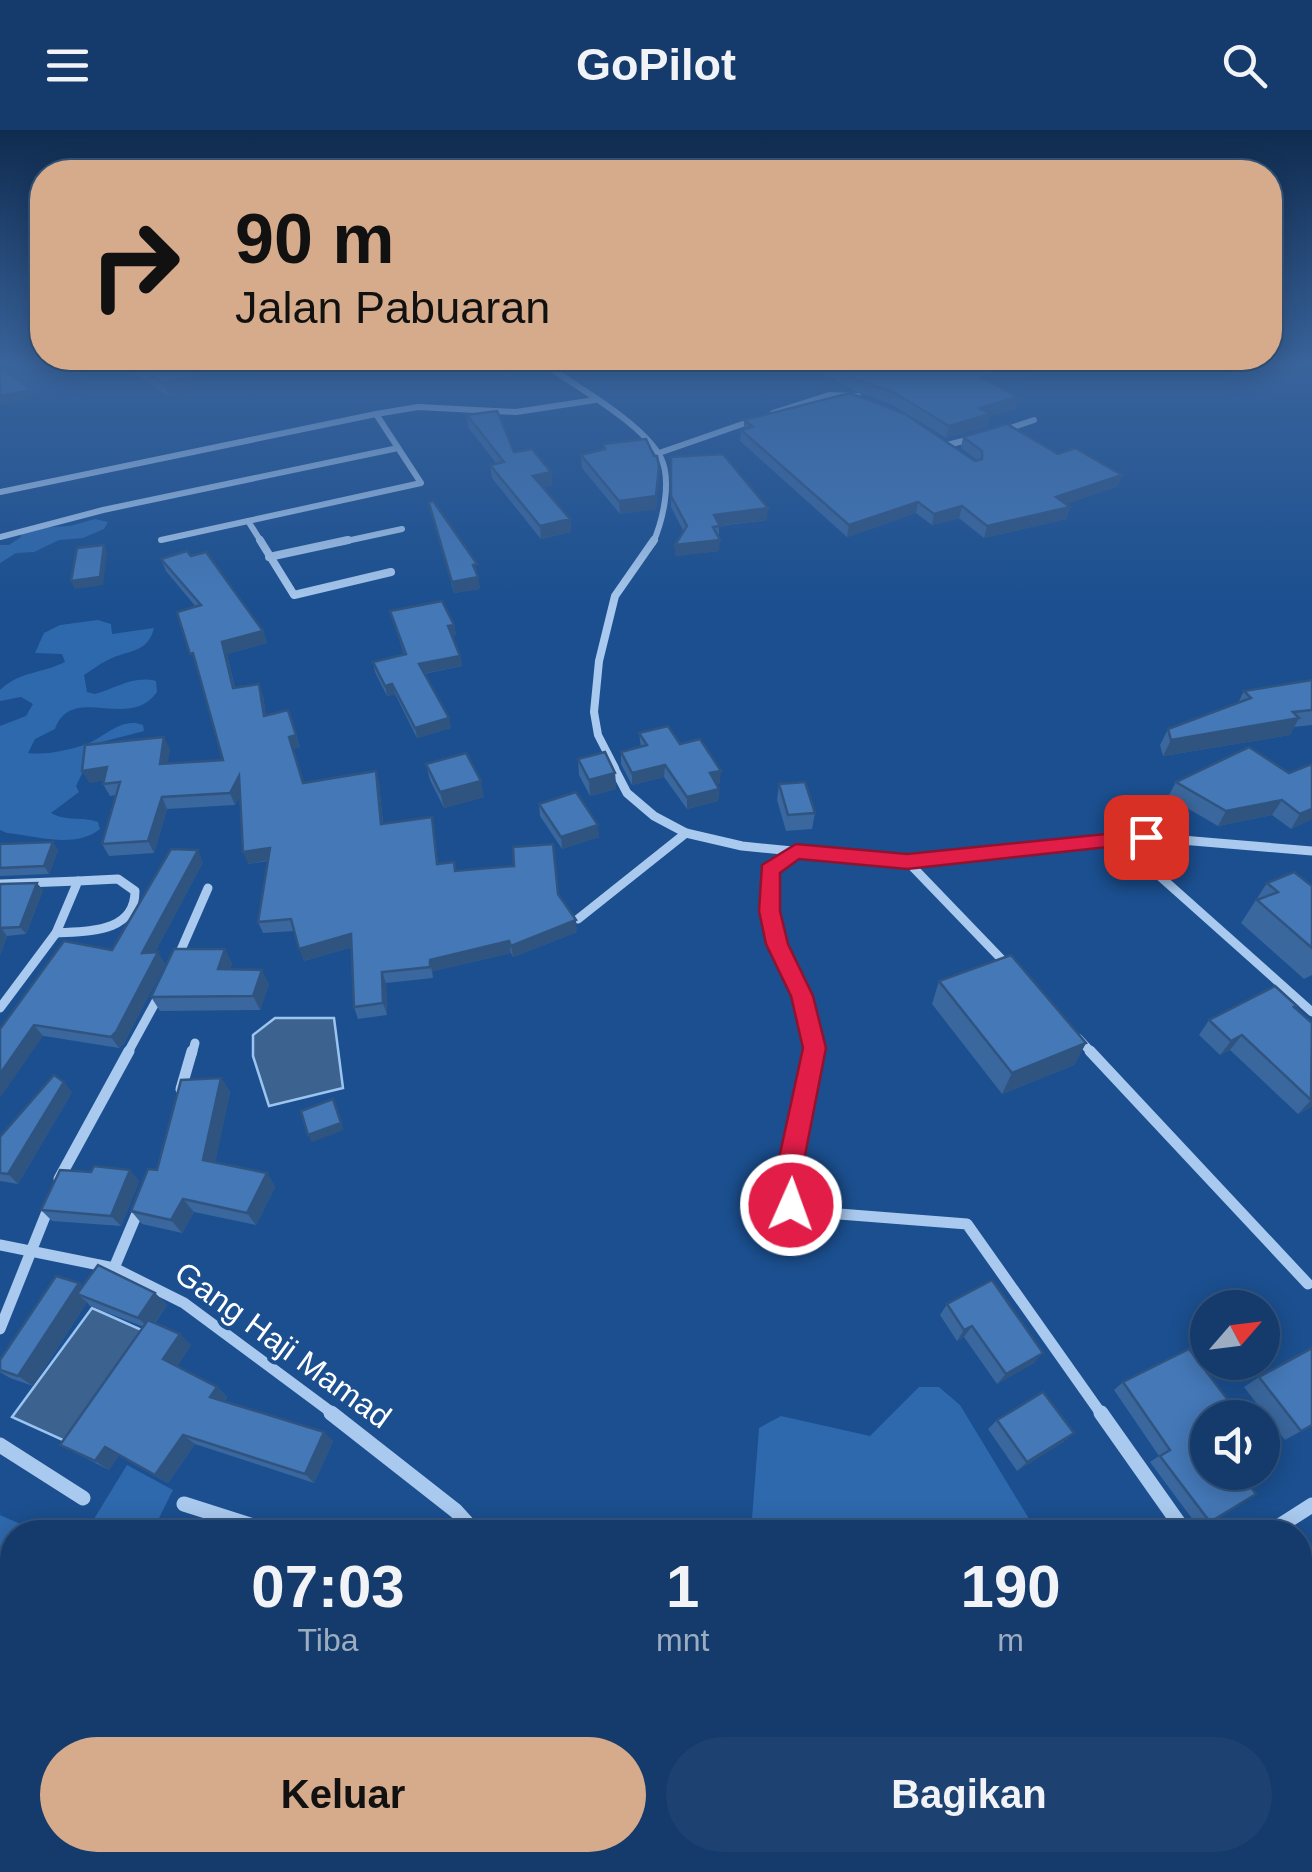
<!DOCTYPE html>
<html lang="id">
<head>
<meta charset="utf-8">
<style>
  :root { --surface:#143b6b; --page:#1d4271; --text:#f1f3f6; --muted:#9dadc1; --line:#33557e; --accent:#d6ab8b }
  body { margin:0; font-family:Helvetica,sans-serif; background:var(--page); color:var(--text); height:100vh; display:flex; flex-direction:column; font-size:38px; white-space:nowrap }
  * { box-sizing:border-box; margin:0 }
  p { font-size:32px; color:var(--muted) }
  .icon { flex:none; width:55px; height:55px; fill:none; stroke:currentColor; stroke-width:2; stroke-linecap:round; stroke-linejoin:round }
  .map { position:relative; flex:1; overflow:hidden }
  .side { position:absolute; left:0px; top:1390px; width:1312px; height:352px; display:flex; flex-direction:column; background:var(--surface); border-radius:40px 40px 0 0; box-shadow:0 5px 25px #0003,0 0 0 2px var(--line) }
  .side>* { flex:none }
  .hud { position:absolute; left:30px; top:30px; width:1252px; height:210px; border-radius:40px; box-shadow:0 5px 25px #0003,0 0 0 2px var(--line); background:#d6ab8b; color:#111; overflow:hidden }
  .needle { width:65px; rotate:62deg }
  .tools { position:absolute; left:1190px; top:1160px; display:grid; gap:20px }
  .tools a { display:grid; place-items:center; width:90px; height:90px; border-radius:50%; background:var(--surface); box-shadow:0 5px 25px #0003,0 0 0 2px var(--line); font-size:50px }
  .pin { position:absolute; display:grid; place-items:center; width:85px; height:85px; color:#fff; margin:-42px; border-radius:20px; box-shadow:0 5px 15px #0006 }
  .me { position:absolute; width:110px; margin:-55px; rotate:2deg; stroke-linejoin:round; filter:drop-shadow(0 0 8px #0008) }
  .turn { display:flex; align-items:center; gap:35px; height:210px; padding:0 40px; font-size:45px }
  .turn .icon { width:130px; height:130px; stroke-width:2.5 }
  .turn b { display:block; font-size:70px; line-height:85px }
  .eta { display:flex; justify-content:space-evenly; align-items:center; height:170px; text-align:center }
  .eta b { font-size:60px; font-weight:600; line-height:70px }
  .primary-button { display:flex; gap:20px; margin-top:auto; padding:20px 40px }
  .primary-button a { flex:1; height:115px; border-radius:60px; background:var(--accent); color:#111; font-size:40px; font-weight:600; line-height:115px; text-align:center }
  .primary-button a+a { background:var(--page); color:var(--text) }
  header { display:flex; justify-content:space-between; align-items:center; height:130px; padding:0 40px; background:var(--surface); font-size:45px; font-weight:600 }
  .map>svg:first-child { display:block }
  .green { fill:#2e69ad }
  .water { fill:#3c6290; stroke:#9cc4f0; stroke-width:2.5 }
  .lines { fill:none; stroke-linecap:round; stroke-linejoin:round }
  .minor-far4 { stroke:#a9c9ee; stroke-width:6 }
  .minor-far3 { stroke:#a9c9ee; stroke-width:8 }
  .minor-far2 { stroke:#a9c9ee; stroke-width:9 }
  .minor-far1 { stroke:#a9c9ee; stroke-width:11 }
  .minor { stroke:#a9c9ee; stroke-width:15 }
  .wall { fill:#3a679d }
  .shaded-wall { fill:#305480 }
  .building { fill:#4478b7; stroke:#305480; stroke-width:2.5 }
  .route { fill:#e11d48; stroke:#92132f; stroke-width:2.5 }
  .labels { text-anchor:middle; stroke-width:8; stroke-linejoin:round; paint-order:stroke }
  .near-street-label { font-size:32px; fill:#fff; stroke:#1b4f8f }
</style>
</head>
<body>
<header><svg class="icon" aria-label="menu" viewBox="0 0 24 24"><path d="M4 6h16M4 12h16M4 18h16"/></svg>GoPilot<svg class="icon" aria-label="search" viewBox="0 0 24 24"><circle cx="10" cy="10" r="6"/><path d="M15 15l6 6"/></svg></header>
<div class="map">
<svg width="1312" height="1742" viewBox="0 0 1312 1742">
  <rect width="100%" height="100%" fill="#1b4f8f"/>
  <g class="green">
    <path d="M95 389 108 392 104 399 83 408 59 410 34 422 16 423 0 433V415H9L21 407V399L70 396Z"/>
    <path d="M98 490 111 494 112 504 154 498C148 522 131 520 112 528 102 532 92 540 84 545L87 562 95 564C116 558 134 545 156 551L157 562C129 602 72 552 55 599L35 609 28 623C47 625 65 621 84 615 103 609 121 586 143 595L144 601 90 615 83 622 87 633 76 656 79 662 51 683C67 692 81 686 98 692L100 699C76 719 36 706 7 703L0 700V596L26 586 33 574 21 567 0 571V560C20 541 41 544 65 532L62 524 35 523 44 503 60 495Z"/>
    <path d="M919 1257H939L960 1275 1037 1402H751L759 1298 781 1286 870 1306Z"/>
    <path d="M127 1335 173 1360 152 1402H86Z"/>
    <path d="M0 1385 38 1402H12V1497L0 1486Z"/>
  </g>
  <g class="water">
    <path d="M275 888H334L343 958 269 976 253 926V905Z"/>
    <path d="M92 1178 153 1205 76 1316 12 1287Z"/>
  </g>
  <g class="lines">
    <g class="minor-far4">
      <path d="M543 233C575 256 643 293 661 328 672 351 663 390 653 413"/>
      <path d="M773 283 829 265 858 266"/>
      <path d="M1002 301 1034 290"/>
      <path d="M943 316 975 308"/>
      <path d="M659 323 757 289"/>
      <path d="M0 362 376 284"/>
      <path d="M0 407 103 380 398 318"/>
      <path d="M161 410 248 391"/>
      <path d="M262 413 248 391 421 353 376 284 418 277 516 282 595 270"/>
      <path d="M337 413 402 399"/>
    </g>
    <g class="minor-far3">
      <path d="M260 410 294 465 391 442"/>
      <path d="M269 427 348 410"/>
      <path d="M615 638 598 605 594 582 599 531 615 466 654 410"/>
    </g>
    <g class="minor-far2">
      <path d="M613 636 627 663 654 686 686 703 742 716 885 730 1146 707 1312 721"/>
      <path d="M1118 709 1312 882"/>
      <path d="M795 721 769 740C766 809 815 859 814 924"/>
      <path d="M907 731 1010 838"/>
      <path d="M118 749 135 761C135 803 88 801 56 803L78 751Z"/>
      <path d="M0 754 78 751"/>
      <path d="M578 789 686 703"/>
      <path d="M177 829 208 758"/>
      <path d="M0 878 56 803"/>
      <path d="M1078 908 1093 924"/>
      <path d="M127 924 161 862"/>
      <path d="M192 924 195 913"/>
    </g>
    <g class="minor-far1">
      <path d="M814 921 811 954 785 1066 801 1081 967 1094 1102 1285"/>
      <path d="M1090 921 1308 1154"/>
      <path d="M181 959 192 921"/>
      <path d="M59 1049 129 921"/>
      <path d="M0 1115 114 1138 184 1173 335 1285"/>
      <path d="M114 1138 141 1074"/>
      <path d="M0 1199 50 1074"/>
    </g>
    <g class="minor">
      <path d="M331 1283 456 1381 475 1402"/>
      <path d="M1101 1283 1185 1402"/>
      <path d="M0 1315 83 1368"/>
      <path d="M184 1374 272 1402"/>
      <path d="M1270 1402 1312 1375"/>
      <path d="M1300 1559 1312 1575"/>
      <path d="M0 1665 12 1669"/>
      <path d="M197 1730 233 1742"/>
      <path d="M470 1730 471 1742"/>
      <path d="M523 1730V1742"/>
      <path d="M973 1730 977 1742"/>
    </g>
  </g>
  <g class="wall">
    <path d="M128 233H190L183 236 197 244 201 256 168 266 131 242Z"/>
    <path d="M809 233H1099L1090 243 1058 235 994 254 1018 267 1015 279 990 286 987 296 946 308 891 274 855 261Z"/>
    <path d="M467 285 514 322 551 342 552 355 543 357 570 389 571 402 541 409 492 348 490 335 496 333 468 297Z"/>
    <path d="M744 290 977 330 961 318 963 307 1058 324 1122 345 1118 356 1066 374 1070 377 1066 389 984 408 959 388 932 395 916 383 847 407 740 311 741 300 744 299Z"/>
    <path d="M603 314 659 336 656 379 620 384 582 338 581 325 603 320Z"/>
    <path d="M671 327 767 390 719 396V421L675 426 684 402 671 377Z"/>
    <path d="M429 373 479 446H477L480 459 454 463Z"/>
    <path d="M161 429 263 501 267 513 227 524 235 558 263 566 266 586 288 580 300 617 293 619 304 653 376 641 379 653 383 694 434 699 438 734 454 732 456 741 558 764 577 802 513 827 511 823 433 841V848L386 853 387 885 358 889 354 877 352 817 304 831 294 801 263 803 258 792 268 731 248 734 240 666 235 675 167 679 154 723 109 726 102 714 117 665 110 666 103 654 104 650 89 653 170 619 167 633 223 630 196 535 195 536 196 477 166 441Z"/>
    <path d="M390 481 454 495 456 505 452 506 460 526 462 536 424 544 451 598 417 608 395 564 387 566 375 542 373 532 404 524Z"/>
    <path d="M1312 550V595L1294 597 1290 605 1163 626 1160 615 1168 599 1238 573 1244 561Z"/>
    <path d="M639 603 680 614 720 653 716 654 719 659 718 671 687 679 664 647 632 655 621 634V622L641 617Z"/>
    <path d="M1249 617 1312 689 1291 699 1272 685 1218 696 1168 667 1176 652Z"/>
    <path d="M578 629 615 643 616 659 590 666 579 645Z"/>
    <path d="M426 634 484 667 444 678 430 650Z"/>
    <path d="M779 654 815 683 812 699 786 701 777 670Z"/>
    <path d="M539 674 599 707 562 719 540 686Z"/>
    <path d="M0 714 58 720 49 744 0 746Z"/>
    <path d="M203 732 155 822 165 834 124 913 119 918 0 899 112 820Z"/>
    <path d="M1267 753 1312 756V845L1304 849 1241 793Z"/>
    <path d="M0 754 43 760 26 804 7 806 0 825Z"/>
    <path d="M232 833 230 840 269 854 260 880 160 881 151 867Z"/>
    <path d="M939 851 1086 913 1074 935 1002 964 932 874Z"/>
    <path d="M1295 878 1312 976 1298 984 1230 920 1220 925 1199 905 1209 890Z"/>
    <path d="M221 948 230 962 215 1032 267 1043 275 1057 256 1095 194 1082 182 1103 142 1094 131 1081 157 1040Z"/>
    <path d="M72 962 18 1054 0 1051V1007Z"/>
    <path d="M139 1051 121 1096 52 1091 41 1080Z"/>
    <path d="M79 1153 82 1156 155 1163 167 1175 155 1193 191 1215 177 1236 217 1257 227 1267 225 1271 333 1311 314 1353 195 1314 168 1353 119 1325 109 1340 60 1315 144 1197 90 1176 87 1172 33 1256 10 1248 0 1242V1230Z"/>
    <path d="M947 1174 1034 1233 997 1254 964 1207 957 1211 940 1185Z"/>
    <path d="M1259 1247 1312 1295 1285 1310 1244 1257Z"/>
    <path d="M1123 1252 1217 1278 1204 1284 1210 1392 1199 1398 1150 1332 1159 1326 1114 1260Z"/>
    <path d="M997 1290 1074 1303 1063 1312 1017 1341 988 1299Z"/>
    <path d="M1312 1457V1504L1300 1486V1464Z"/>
    <path d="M1018 1730H1144L1135 1742H1028Z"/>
    <path d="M1189 1730H1238L1249 1742H1180Z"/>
  </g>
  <g class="shaded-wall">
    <path d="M1028 233H1059L1058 235 978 259 981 247Z"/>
    <path d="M197 244 201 256 168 266 164 254Z"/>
    <path d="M32 260 35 267 0 274V266Z"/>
    <path d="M1018 267 1015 279 990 286 987 296 946 308 949 296 979 278Z"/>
    <path d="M659 336 656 379 620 384 619 371Z"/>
    <path d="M551 342 552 355 535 359 533 346Z"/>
    <path d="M1122 345 1118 356 1052 379 1056 367Z"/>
    <path d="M918 372 916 383 847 407 849 395Z"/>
    <path d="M962 376 959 388 932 395 934 384Z"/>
    <path d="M1070 377 1066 389 984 408 987 396Z"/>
    <path d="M768 378 767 390 714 396V385Z"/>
    <path d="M570 389 571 402 541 409 540 396Z"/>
    <path d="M720 410 719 421 675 426V415Z"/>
    <path d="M104 415 107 423 103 455 75 459 71 451Z"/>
    <path d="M478 447 480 459 454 463 452 452Z"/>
    <path d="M454 495 456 505 449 506 448 496Z"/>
    <path d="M263 501 267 513 227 524 237 570 233 558 222 512Z"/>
    <path d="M460 526 462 536 421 544 419 534Z"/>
    <path d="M259 554 263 566 268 598 264 586Z"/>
    <path d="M392 554 395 564 387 566 385 556Z"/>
    <path d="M449 588 451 598 417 608 415 598Z"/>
    <path d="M1299 588 1290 605 1163 626 1171 610Z"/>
    <path d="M296 605 300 617 293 619 289 607Z"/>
    <path d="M164 607 170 619 166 646 160 634Z"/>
    <path d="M665 635 664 647 632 655V643Z"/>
    <path d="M107 637 114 649 89 653 82 641Z"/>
    <path d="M376 641 379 653 384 706 381 694Z"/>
    <path d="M721 641 720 653 709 655 710 643Z"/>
    <path d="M615 643 616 659 590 666 589 650Z"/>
    <path d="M239 646 244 658 235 675 230 663Z"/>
    <path d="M481 651 484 667 444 678 440 662Z"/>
    <path d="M719 659 718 671 687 679V667Z"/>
    <path d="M162 667 167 679 154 723 148 711Z"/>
    <path d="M1282 670 1272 685 1218 696 1226 681Z"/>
    <path d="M1312 679V689L1291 699 1300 684Z"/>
    <path d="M598 695 599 707 562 719 561 707Z"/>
    <path d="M53 712 58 720 49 744 44 736Z"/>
    <path d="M270 718 274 729 248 734 243 722Z"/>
    <path d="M198 720 203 732 149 834 142 823Z"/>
    <path d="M37 753 43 760 26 804 20 797Z"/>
    <path d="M576 790 577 802 513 827 511 816Z"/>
    <path d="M1 798 7 806 0 825V802Z"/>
    <path d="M351 804 355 816 304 831 299 819Z"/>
    <path d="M509 811 511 823 433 841V848L430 830Z"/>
    <path d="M225 819 232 833 225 854 218 839Z"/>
    <path d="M158 822 165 834 124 913 119 918 111 907Z"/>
    <path d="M262 840 269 854 260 880 253 866Z"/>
    <path d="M382 842 386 853 387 885 383 873Z"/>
    <path d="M34 895 43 906 0 968V944Z"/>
    <path d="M1242 905 1230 920 1220 925 1231 911Z"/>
    <path d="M1086 913 1074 935 1002 964 1012 943Z"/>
    <path d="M221 948 230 962 213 1043 203 1030Z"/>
    <path d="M64 952 72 962 18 1054 8 1044Z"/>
    <path d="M333 969 344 1000 312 1012 308 1005Z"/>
    <path d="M1312 969V976L1298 984Z"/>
    <path d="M130 1040 139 1051 121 1096 111 1086Z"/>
    <path d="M267 1043 275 1057 256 1095 247 1083Z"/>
    <path d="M183 1069 194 1082 182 1103 171 1090Z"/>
    <path d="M79 1153 92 1165 77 1164 87 1172 33 1256 18 1246Z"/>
    <path d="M155 1163 167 1175 150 1199 138 1188Z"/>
    <path d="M972 1196 964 1207 957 1211 964 1200Z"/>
    <path d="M180 1204 191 1215 175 1239 163 1229Z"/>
    <path d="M1043 1223 1034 1233 997 1254 1006 1244Z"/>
    <path d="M217 1257 227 1267 221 1276 210 1267Z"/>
    <path d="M324 1302 333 1311 314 1353 305 1344Z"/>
    <path d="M1074 1303 1063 1312 1017 1341 1027 1332Z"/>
    <path d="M183 1305 195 1314 168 1353 155 1345Z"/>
    <path d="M105 1317 119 1325 109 1340 95 1331Z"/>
    <path d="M0 1544 12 1549V1552L0 1547Z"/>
    <path d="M377 1730H385L381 1742H373Z"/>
  </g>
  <g class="building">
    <path d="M132 233H180L197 244 164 254Z"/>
    <path d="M829 233H1028L981 247 1018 267 979 278 990 284 949 296 893 262 857 250Z"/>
    <path d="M2 238 32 260 0 266V239Z"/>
    <path d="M850 263 905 284 975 331 982 329V321L963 307 1007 294 1058 324 1075 318 1122 345 1056 367 1070 377 987 396 962 376 934 384 918 372 849 395 741 300 753 297 744 290Z"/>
    <path d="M497 281 514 322 532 319 551 342 533 346 570 389 540 396 490 335 504 332 467 285Z"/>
    <path d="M646 309 654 326H657L659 336 656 366 619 371 581 325 605 319 603 314Z"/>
    <path d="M723 324 768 378 714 385 720 396 713 397 720 410 675 415 687 396 671 366V327Z"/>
    <path d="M433 371 477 434 473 435 478 447 452 452 429 373Z"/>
    <path d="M104 415 100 447 71 451 77 418Z"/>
    <path d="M187 421 191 426 206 422 263 501 222 512 233 558 259 554 264 586 288 580 296 605 289 607 303 653 376 641 381 694 432 687 437 734 454 732 455 741 514 736 513 717 553 714 558 764 576 790 511 816 509 811 430 830V837L382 842 383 873 354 877 351 804 299 819 291 789 258 792 270 718 243 722 239 646 230 663 162 667 148 711 102 714 120 652 103 654 107 637 82 641 85 615 164 607 160 634 223 630 193 523 190 524 177 482 201 475 161 429Z"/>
    <path d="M442 471 454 495 448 496 460 526 419 534 449 588 415 598 392 554 385 556 373 532 406 524 390 481Z"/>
    <path d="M1312 550V580L1293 582 1299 588 1171 610 1168 599 1251 568 1244 561Z"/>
    <path d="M668 596 680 614 700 609 721 641 710 643 719 659 687 667 665 635 632 643 621 622 647 615 639 603Z"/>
    <path d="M1249 617 1289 643 1312 634V679L1300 684 1282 670 1226 681 1176 652Z"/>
    <path d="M605 622 615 643 589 650 578 629Z"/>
    <path d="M466 623 481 651 440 662 426 634Z"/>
    <path d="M805 652 815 683 788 685 779 654Z"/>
    <path d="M576 662 598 695 561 707 539 674Z"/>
    <path d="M53 712 44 736 0 738V714Z"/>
    <path d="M171 719 198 720 142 823 158 822 116 902 111 907 34 895 0 944V899L64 811 112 820Z"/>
    <path d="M1294 742 1312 756V818L1257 770 1278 762 1267 753Z"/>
    <path d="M37 753 20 797 1 798 0 802V754Z"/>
    <path d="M174 819H225L218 839 262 840 253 866 151 867Z"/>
    <path d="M1011 825 1086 913 1012 943 939 851Z"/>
    <path d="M1275 856 1297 876 1294 877 1312 893 1311 970 1242 905 1231 911 1209 890Z"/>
    <path d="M54 945 64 952 8 1044 0 1043V1007Z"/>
    <path d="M221 948 203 1030 267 1043 247 1083 183 1069 171 1090 131 1081 148 1039 157 1040 181 950Z"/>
    <path d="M333 969 341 993 308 1005 301 981Z"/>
    <path d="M94 1036 130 1040 111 1086 41 1080 60 1040 91 1042Z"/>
    <path d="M98 1135 155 1163 138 1188 77 1164Z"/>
    <path d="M56 1146 79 1153 18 1246 0 1240V1230Z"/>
    <path d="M992 1150 1043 1223 1006 1244 972 1196 964 1200 947 1174Z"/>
    <path d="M148 1190 180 1204 163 1229 217 1257 210 1267 324 1302 305 1344 183 1305 155 1345 105 1317 95 1331 60 1315Z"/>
    <path d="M1312 1218V1295L1301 1301 1259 1247Z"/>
    <path d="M1189 1219 1228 1270 1203 1283 1208 1288V1342H1239L1256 1364 1210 1392 1160 1326 1170 1320 1123 1252Z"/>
    <path d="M1043 1262 1074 1303 1027 1332 997 1290Z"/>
    <path d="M1132 1392 1139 1402H1118Z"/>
    <path d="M0 1547 12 1552V1619L0 1614Z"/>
    <path d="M309 1730H377L373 1742H341Z"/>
    <path d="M577 1730H699L698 1742H576L574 1741Z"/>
    <path d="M762 1730H955L956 1742H762Z"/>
    <path d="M1028 1730H1144L1135 1742H1038Z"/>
    <path d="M1207 1730H1238L1249 1742H1199Z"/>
  </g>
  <linearGradient id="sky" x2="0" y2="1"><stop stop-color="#0f2b4f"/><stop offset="0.49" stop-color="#39639b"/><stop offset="1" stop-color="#39639b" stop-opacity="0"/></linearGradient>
  <rect width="1312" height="477" fill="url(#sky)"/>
  <path class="route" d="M1146 700 1156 707 1153 712 907 739 799 729 780 743V781L788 814 813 866 826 918 799 1056 804 1075 800 1084 791 1087 781 1084 772 1066 773 1056 803 918 791 866 766 814 759 781 762 735 796 714 907 724Z"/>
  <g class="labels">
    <g class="near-street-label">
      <text transform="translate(283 1215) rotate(36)" y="11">Gang Haji Mamad</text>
    </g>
  </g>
</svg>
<div class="tools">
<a><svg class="needle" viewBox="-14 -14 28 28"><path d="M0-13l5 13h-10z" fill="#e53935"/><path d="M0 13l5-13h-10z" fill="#9dadc1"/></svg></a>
<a><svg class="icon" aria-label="sound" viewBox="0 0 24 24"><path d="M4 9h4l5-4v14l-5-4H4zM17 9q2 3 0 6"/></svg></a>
</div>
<div class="pin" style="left:1146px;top:707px;background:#d93025"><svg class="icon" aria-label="arrive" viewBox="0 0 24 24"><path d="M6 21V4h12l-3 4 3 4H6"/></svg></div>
<svg class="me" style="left:791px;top:1075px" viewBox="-20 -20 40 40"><circle r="17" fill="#e11d48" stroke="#fff" stroke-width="3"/><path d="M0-11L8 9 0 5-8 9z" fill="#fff"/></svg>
<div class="hud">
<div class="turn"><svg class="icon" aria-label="right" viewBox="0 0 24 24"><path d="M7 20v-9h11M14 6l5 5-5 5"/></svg><div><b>90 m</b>Jalan Pabuaran</div></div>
</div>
<section class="side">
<div class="eta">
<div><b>07:03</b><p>Tiba</p></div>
<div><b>1</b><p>mnt</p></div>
<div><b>190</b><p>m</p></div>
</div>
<div class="primary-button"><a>Keluar</a><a>Bagikan</a></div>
</section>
</div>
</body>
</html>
